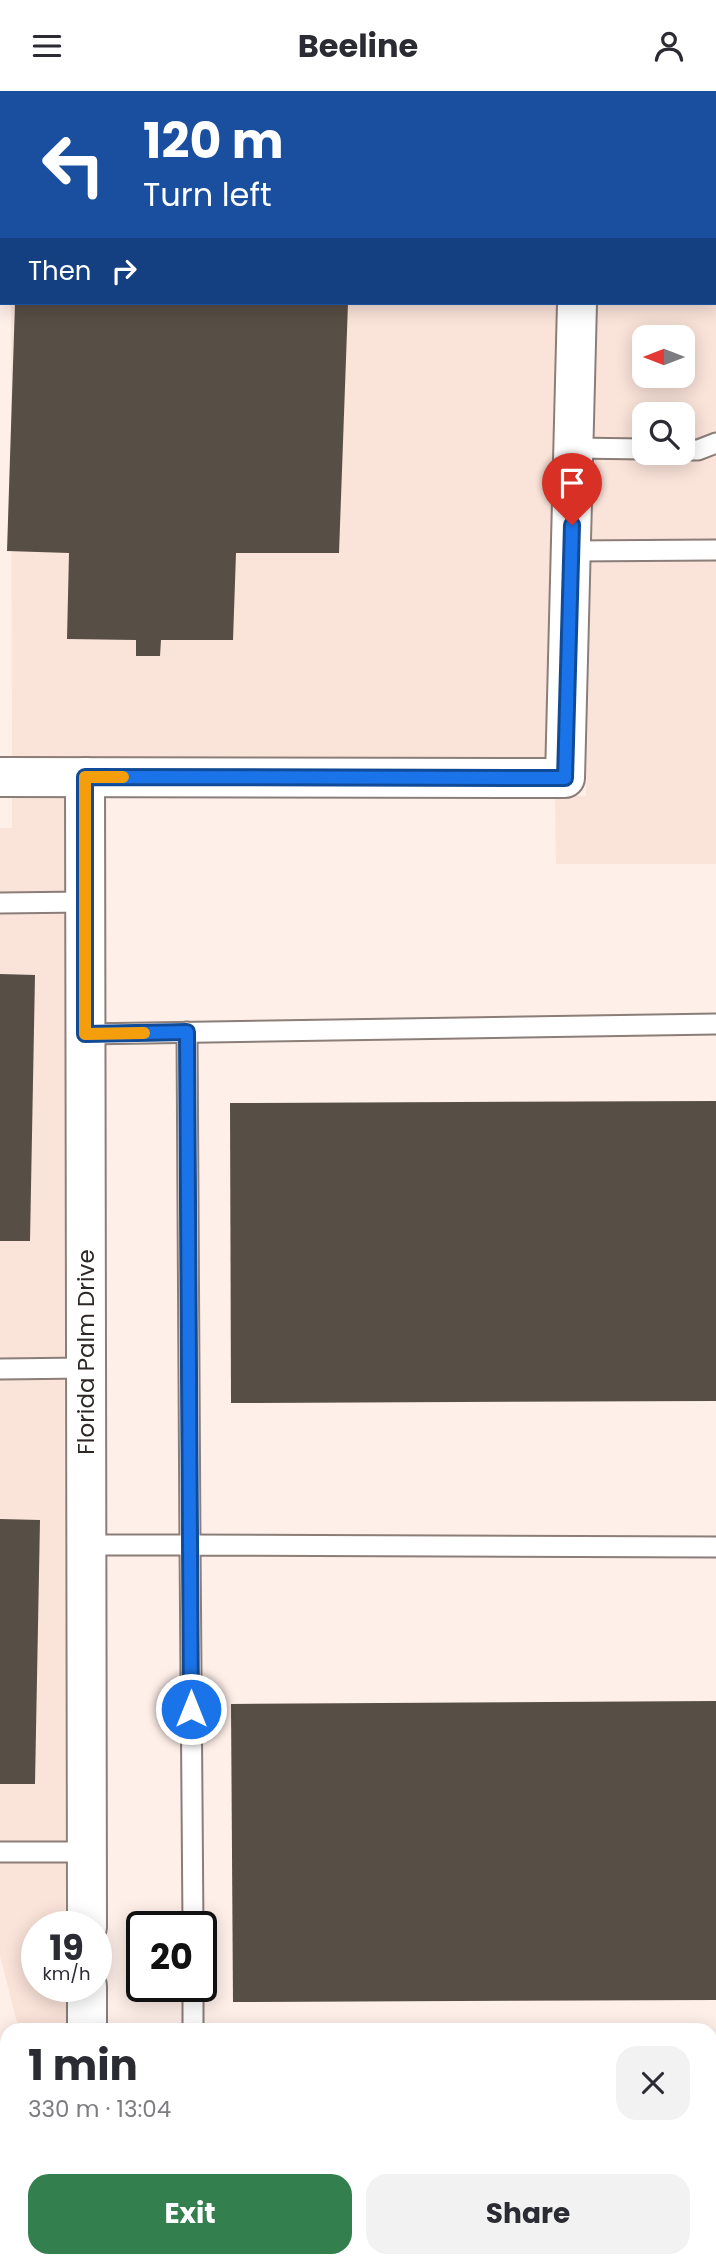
<!DOCTYPE html>
<html lang="en">
<head>
<meta charset="utf-8">
<style>
  :root { --surface:#fff; --page:#f2f2f3; --text:#2b2b33; --muted:#7c7c81; --accent:#337f4e }
  body { margin:0; font-family:Poppins,sans-serif; background:var(--page); color:var(--text); height:100vh; display:flex; flex-direction:column; font-size:26px; white-space:nowrap }
  * { box-sizing:border-box; margin:0 }
  p { font-size:23px; color:var(--muted) }
  .icon { flex:none; width:38px; height:38px; fill:none; stroke:currentColor; stroke-width:2; stroke-linecap:round; stroke-linejoin:round }
  .map { position:relative; flex:1; overflow:hidden }
  .side { position:absolute; left:0px; top:1932px; width:718px; height:245px; display:flex; flex-direction:column; background:var(--surface); border-radius:21px 21px 0 0; box-shadow:0 4px 18px #0003 }
  .side>* { flex:none }
  .hud { position:absolute; left:0px; top:0px; width:718px; height:214px; box-shadow:0 4px 18px #0003; background:#1a4fa0; color:#fff; overflow:hidden }
  .needle { width:46px; rotate:270deg }
  .buttons { position:absolute; left:632px; top:234px; display:grid; gap:14px }
  .buttons a { display:grid; place-items:center; width:63px; height:63px; border-radius:14px; background:var(--surface); box-shadow:0 4px 18px #0003; font-size:35px }
  .speed { position:absolute; left:21px; top:1820px; display:flex; gap:14px; font-size:35px; font-weight:700; text-align:center }
  .speed>* { display:grid; place-content:center; width:91px; height:91px; border-radius:50%; background:var(--surface); box-shadow:0 4px 18px #0003; line-height:1 }
  .speed small { font-size:18px; font-weight:400 }
  .speed .limit { border:4px solid #111; border-radius:10px; background:#fff; color:#111 }
  .pin { position:absolute; display:grid; place-items:center; width:60px; height:60px; color:#fff; margin:-72px -30px; border-radius:50% 50% 50% 0; rotate:-45deg; box-shadow:0 0 7px #0007 }
  .pin .icon { rotate:45deg }
  .me { position:absolute; width:77px; margin:-38px; rotate:0deg; stroke-linejoin:round; filter:drop-shadow(0 0 5px #0008) }
  .turn { display:flex; align-items:center; gap:24px; height:147px; padding:0 28px; font-size:32px }
  .turn .icon { width:91px; height:91px; stroke-width:2.5 }
  .turn b { display:block; font-size:49px; line-height:60px }
  .then { display:flex; align-items:center; height:66px; padding:0 28px; background:#0003; gap:14px; font-size:26px }
  .round { display:grid; place-items:center; flex:none; width:74px; height:74px; border-radius:21px; background:var(--page) }
  .head { display:flex; align-items:center; justify-content:space-between; height:119px; padding:0 28px }
  h1 { font-size:42px; font-weight:700; line-height:52px }
  .primary-button { display:flex; gap:14px; margin-top:auto; padding:14px 28px }
  .primary-button a { flex:1; height:80px; border-radius:21px; background:var(--accent); color:#fff; font-size:28px; font-weight:700; line-height:80px; text-align:center }
  .primary-button a+a { background:var(--page); color:var(--text) }
  header { display:flex; justify-content:space-between; align-items:center; height:91px; padding:0 28px; background:var(--surface); font-size:32px; font-weight:700 }
  .map>svg:first-child { display:block }
  .built { fill:#fae3d9; fill-rule:evenodd }
  .building { fill:#574e45 }
  .lines { fill:none; stroke-linecap:round; stroke-linejoin:round }
  .lane-casing { stroke:#8b7d77; stroke-width:23 }
  .street-casing { stroke:#8b7d77; stroke-width:42 }
  .lane { stroke:#fff; stroke-width:19 }
  .street { stroke:#fff; stroke-width:38 }
  .route-casing { stroke:#114b97; stroke-width:18 }
  .route { stroke:#1a73e8; stroke-width:12 }
  .slow { stroke:#f59e0b; stroke-width:12 }
  .labels { text-anchor:middle; stroke-width:7; stroke-linejoin:round; paint-order:stroke }
  .street-label { font-size:23px; fill:#2d2825; stroke:#fff }
</style>
</head>
<body>
<header><svg class="icon" aria-label="menu" viewBox="0 0 24 24"><path d="M4 6h16M4 12h16M4 18h16"/></svg>Beeline<svg class="icon" aria-label="person" viewBox="0 0 24 24"><circle cx="12" cy="8" r="4"/><path d="M4 21q1-7 8-7t8 7"/></svg></header>
<div class="map">
<svg width="716" height="2177" viewBox="0 0 716 2177">
  <rect width="100%" height="100%" fill="#ffefe9"/>
  <g class="built">
    <path d="M10 0H561L10 2Z"/>
    <path d="M603 0H716V773H556L555 705H586L598 212H716V2ZM644 247H682V285H644ZM644 324H682V362H644Z"/>
    <path d="M11 212H556L545 668H12Z"/>
    <path d="M64 704 65 1836H37V1895H66V1939H19L0 1865V737H12V705Z"/>
    <path d="M7 2134V2170H66V2177H0V2139Z"/>
  </g>
  <g class="building">
    <path d="M15 212H348L339 462H236L233 549H161L160 565H136V549L67 548 69 462 7 460Z"/>
    <path d="M0 883 35 884 30 1150H0Z"/>
    <path d="M716 1010V1310L231 1312 230 1012Z"/>
    <path d="M0 1428 40 1429 35 1693H0Z"/>
    <path d="M716 1610V1909L233 1911 231 1613Z"/>
  </g>
  <g class="lines">
    <g class="lane-casing">
      <g id="lane">
        <path d="M34 2V0"/>
        <path d="M374 2V0"/>
        <path d="M574 357 644 358"/>
        <path d="M682 359H698L716 352"/>
        <path d="M571 460 716 459"/>
        <path d="M0 812 85 811"/>
        <path d="M85 943 716 933"/>
        <path d="M0 1278 85 1277"/>
        <path d="M86 1454H190L187 941"/>
        <path d="M0 1761H87"/>
        <path d="M193 1836 190 1454 716 1456"/>
        <path d="M193 1895V1939"/>
        <path d="M710 1974H716"/>
        <path d="M710 2092H716"/>
        <path d="M195 2170V2177"/>
      </g>
    </g>
    <g class="street-casing">
      <g id="street">
        <path d="M583 2V0"/>
        <path d="M0 686 565 687 577 212"/>
        <path d="M85 686 87 1836"/>
        <path d="M87 1895V1939"/>
        <path d="M87 2170V2177"/>
      </g>
    </g>
    <use href="#lane" class="lane"/>
    <use href="#street" class="street"/>
  </g>
  <g class="lines">
    <g class="route-casing">
      <path id="route" d="M191 1618 187 941 85 943V686L565 687 572 434"/>
    </g>
    <use href="#route" class="route"/>
    <path class="slow" d="M123 686H85V943L144 942"/>
  </g>
  <g class="labels">
    <g class="street-label">
      <text transform="translate(86 1261) rotate(-90)" y="8">Florida Palm Drive</text>
    </g>
  </g>
</svg>
<div class="buttons">
<a><svg class="needle" viewBox="-14 -14 28 28"><path d="M0-13l5 13h-10z" fill="#e53935"/><path d="M0 13l5-13h-10z" fill="#7c7c81"/></svg></a>
<a><svg class="icon" aria-label="search" viewBox="0 0 24 24"><circle cx="10" cy="10" r="6"/><path d="M15 15l6 6"/></svg></a>
</div>
<div class="speed"><div>19<small>km/h</small></div><div class="limit">20</div></div>
<div class="pin" style="left:572px;top:434px;background:#d93025"><svg class="icon" aria-label="arrive" viewBox="0 0 24 24"><path d="M6 21V4h12l-3 4 3 4H6"/></svg></div>
<svg class="me" style="left:191px;top:1618px" viewBox="-20 -20 40 40"><circle r="17" fill="#1a73e8" stroke="#fff" stroke-width="3"/><path d="M0-11L8 9 0 5-8 9z" fill="#fff"/></svg>
<div class="hud">
<div class="turn"><svg class="icon" aria-label="left" viewBox="0 0 24 24"><path d="M17 20v-9H6M10 6l-5 5 5 5"/></svg><div><b>120 m</b>Turn left</div></div>
<div class="then">Then<svg class="icon" aria-label="right" viewBox="0 0 24 24"><path d="M7 20v-9h11M14 6l5 5-5 5"/></svg></div>
</div>
<section class="side">
<div class="head"><div><h1>1 min</h1><p>330 m · 13:04</p></div><a class="round"><svg class="icon" aria-label="close" viewBox="0 0 24 24"><path d="M6 6l12 12M18 6L6 18"/></svg></a></div>
<div class="primary-button"><a>Exit</a><a>Share</a></div>
</section>
</div>
</body>
</html>
